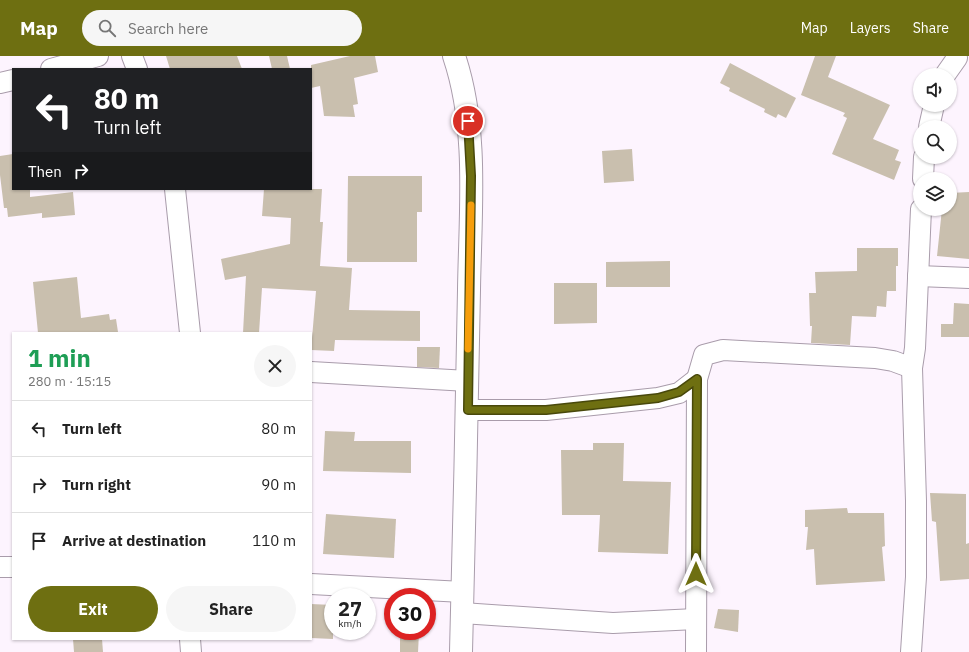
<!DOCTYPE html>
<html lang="en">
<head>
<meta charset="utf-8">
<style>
  :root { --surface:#fff; --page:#f6f6f6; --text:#222; --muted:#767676; --line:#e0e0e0; --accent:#6e6f11 }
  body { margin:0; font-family:"IBM Plex Sans",sans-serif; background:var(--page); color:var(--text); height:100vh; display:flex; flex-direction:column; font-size:15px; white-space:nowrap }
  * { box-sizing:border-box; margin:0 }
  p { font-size:13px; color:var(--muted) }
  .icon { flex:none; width:22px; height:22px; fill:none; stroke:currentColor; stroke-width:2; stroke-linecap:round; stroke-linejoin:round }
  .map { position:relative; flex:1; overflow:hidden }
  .panel { position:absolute; left:12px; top:276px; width:300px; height:308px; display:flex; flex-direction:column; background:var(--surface); border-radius:0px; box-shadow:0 1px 3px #0004 }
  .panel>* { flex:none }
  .banner { position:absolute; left:12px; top:12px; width:300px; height:122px; border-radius:0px; box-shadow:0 1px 3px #0004; background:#202124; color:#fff; overflow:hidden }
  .buttons { position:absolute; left:913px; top:12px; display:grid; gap:8px }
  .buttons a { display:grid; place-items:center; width:44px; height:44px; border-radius:50%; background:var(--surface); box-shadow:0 1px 3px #0004; font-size:20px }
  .speed { position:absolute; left:324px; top:532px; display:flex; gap:8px; font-size:20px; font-weight:700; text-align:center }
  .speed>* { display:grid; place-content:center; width:52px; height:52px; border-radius:50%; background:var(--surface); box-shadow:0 1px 3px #0004; line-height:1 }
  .speed small { font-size:10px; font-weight:400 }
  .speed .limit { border:6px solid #d22; background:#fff; color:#111 }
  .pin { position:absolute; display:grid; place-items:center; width:34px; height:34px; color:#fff; margin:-17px; border:2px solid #fff; border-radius:50%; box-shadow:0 1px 4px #0007 }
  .me { position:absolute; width:44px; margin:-22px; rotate:0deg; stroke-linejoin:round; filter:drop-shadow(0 0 3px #0008) }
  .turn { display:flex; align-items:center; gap:14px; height:84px; padding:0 16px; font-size:18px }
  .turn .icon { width:52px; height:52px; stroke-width:2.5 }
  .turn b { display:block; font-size:28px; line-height:34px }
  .then { display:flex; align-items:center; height:38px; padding:0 16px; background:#0003; gap:8px; font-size:15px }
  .round { display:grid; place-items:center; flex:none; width:42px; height:42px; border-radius:21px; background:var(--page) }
  .headline { display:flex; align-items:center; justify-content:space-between; height:68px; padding:0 16px }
  h1 { font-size:24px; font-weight:700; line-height:30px; color:#1e9e55 }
  .action { display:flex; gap:8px; margin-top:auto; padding:8px 16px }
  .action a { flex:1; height:46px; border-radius:24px; background:var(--accent); color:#fff; font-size:16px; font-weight:700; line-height:46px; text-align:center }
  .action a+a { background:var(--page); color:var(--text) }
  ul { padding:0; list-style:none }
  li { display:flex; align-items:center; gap:12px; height:56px; padding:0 16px; border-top:1px solid var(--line) }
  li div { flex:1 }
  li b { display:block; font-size:15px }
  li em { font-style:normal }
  header { display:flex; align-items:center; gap:24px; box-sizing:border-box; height:56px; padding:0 20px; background:var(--accent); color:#fff }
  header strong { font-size:19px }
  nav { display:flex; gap:22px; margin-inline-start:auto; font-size:14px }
  .search { width:280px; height:36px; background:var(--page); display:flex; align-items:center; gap:10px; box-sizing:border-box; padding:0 14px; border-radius:22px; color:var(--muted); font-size:15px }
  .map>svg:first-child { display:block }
  .building { fill:#c9bfae }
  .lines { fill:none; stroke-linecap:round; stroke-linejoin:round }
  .minor-casing { stroke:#a99cab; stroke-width:22 }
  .tertiary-casing { stroke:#a99cab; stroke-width:24 }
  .minor { stroke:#fff; stroke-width:20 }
  .tertiary { stroke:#fff; stroke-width:22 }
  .route-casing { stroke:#48480b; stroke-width:10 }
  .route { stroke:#6e6f11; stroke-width:7 }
  .slow { stroke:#f59e0b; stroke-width:7 }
</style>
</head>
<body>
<header>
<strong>Map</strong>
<div class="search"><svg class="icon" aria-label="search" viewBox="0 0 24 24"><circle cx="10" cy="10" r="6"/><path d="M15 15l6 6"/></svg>Search here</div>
<nav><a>Map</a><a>Layers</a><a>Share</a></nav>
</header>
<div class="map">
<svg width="969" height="596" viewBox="0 0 969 596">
  <rect width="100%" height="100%" fill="#fdf4fe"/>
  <g class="building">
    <path d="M166 0H237L242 13H170Z"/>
    <path d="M269 0H287L290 13H272Z"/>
    <path d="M350 0H375L378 16 354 22 358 48 353 49 355 61 324 60 320 30 311 32V9Z"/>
    <path d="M815 0H836L828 21 890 49 873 83 899 94 895 104 901 106 894 124 832 98 847 62 843 60 845 57 801 39Z"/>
    <path d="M730 7 796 42 786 62 778 58 776 62 764 56 765 53 729 35 730 32 720 27Z"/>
    <path d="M632 93 634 125 604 127 602 95Z"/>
    <path d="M13 98V133H30V141L73 136 75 159 42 162V157L8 161 7 152H4L0 119V100Z"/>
    <path d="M348 120H422V156H417V206H347Z"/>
    <path d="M264 133H322L320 166H323L320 210 352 212 349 254 420 255V285L335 284 334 295 311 294 316 235 262 232 259 277H243L246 220 225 224 221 203 290 188 291 162 262 160Z"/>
    <path d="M969 136V203L937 200 942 153H950V137Z"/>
    <path d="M857 192H898V210H896V235H887L886 251 877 250 876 261 852 260 850 289 811 287 812 270H810L809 237H816L815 216 857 215Z"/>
    <path d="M670 205V231H606V206Z"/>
    <path d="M77 221 81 262 109 258 110 264 116 263 118 276 38 277 33 226Z"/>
    <path d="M554 227H597V267L554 268Z"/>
    <path d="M954 247 969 248V281H941V268H953Z"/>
    <path d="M417 291H440L439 312 417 311Z"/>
    <path d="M325 375 355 376 354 385H411V417L323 415Z"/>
    <path d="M593 387H624L623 425 671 426 668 498 598 496 600 459H562L561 394H593Z"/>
    <path d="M930 437 966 438V488L969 487V523L940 525 936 466 932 465Z"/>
    <path d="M847 452 848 457H884L885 490 882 491 885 525 816 529 814 493 806 494 808 471H805V454Z"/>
    <path d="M326 458 396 463 394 502 323 498Z"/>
    <path d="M311 548 333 549V583L311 582Z"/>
    <path d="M718 553 739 554 738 576 714 572Z"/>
    <path d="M419 577 418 596H400V580Z"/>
    <path d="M73 583H102L103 596H74Z"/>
  </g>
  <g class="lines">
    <g class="minor-casing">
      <g id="minor">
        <path d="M132 0 137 13"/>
        <path d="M51 13 98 0"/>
        <path d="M945 19 957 2"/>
        <path d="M0 27 13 24"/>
        <path d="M929 71 934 49"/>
        <path d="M923 123 924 101"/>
        <path d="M175 133 190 277"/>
        <path d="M918 220 969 222"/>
        <path d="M311 316 468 325"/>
        <path d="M468 354H546L658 342 679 337 697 323"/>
        <path d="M0 511H13"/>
        <path d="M311 528 463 536"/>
        <path d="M462 557 613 567 696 563"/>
        <path d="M190 583 191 596"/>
        <path d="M696 596 697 323 704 299 723 294 875 302 893 305 912 312"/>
        <path d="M911 596 916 521V445L912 312 915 292 921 153"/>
      </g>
    </g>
    <g class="tertiary-casing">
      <path id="tertiary" d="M454 0C479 74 470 157 469 234 467 355 464 475 461 596"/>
    </g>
    <use href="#minor" class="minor"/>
    <use href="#tertiary" class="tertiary"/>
  </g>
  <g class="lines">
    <g class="route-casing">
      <path id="route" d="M468 65 471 120 468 354H546L658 342 679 336 697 323 696 518"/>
    </g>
    <use href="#route" class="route"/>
    <path class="slow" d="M468 293 471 149"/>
  </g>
</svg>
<div class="buttons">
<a><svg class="icon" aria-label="sound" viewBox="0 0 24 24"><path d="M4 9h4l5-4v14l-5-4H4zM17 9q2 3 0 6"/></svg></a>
<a><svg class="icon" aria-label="search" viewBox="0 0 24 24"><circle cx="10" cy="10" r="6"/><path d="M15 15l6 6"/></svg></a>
<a><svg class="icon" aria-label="layers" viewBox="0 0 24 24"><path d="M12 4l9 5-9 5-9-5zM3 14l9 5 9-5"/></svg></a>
</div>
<div class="speed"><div>27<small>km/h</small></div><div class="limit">30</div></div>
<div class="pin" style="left:468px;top:65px;background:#d93025"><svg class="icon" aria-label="arrive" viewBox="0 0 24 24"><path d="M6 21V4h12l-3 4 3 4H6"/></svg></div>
<svg class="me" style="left:696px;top:518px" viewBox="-20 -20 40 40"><path d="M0-17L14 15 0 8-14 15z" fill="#6e6f11" stroke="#fff" stroke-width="4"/></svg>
<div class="banner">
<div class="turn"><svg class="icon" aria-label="left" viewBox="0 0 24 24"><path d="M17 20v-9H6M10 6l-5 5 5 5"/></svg><div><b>80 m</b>Turn left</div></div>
<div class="then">Then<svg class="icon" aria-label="right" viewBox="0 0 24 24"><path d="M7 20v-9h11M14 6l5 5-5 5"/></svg></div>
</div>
<section class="panel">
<div class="headline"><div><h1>1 min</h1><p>280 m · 15:15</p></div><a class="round"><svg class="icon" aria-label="close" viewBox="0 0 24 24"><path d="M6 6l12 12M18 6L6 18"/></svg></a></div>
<ul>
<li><svg class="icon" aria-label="left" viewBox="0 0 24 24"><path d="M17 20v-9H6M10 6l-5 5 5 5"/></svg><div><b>Turn left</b></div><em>80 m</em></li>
<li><svg class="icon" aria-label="right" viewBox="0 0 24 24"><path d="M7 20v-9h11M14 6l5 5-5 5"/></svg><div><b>Turn right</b></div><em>90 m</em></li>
<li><svg class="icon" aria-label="arrive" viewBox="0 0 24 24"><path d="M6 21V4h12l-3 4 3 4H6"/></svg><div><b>Arrive at destination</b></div><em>110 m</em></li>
</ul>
<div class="action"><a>Exit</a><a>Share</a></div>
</section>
</div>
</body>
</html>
